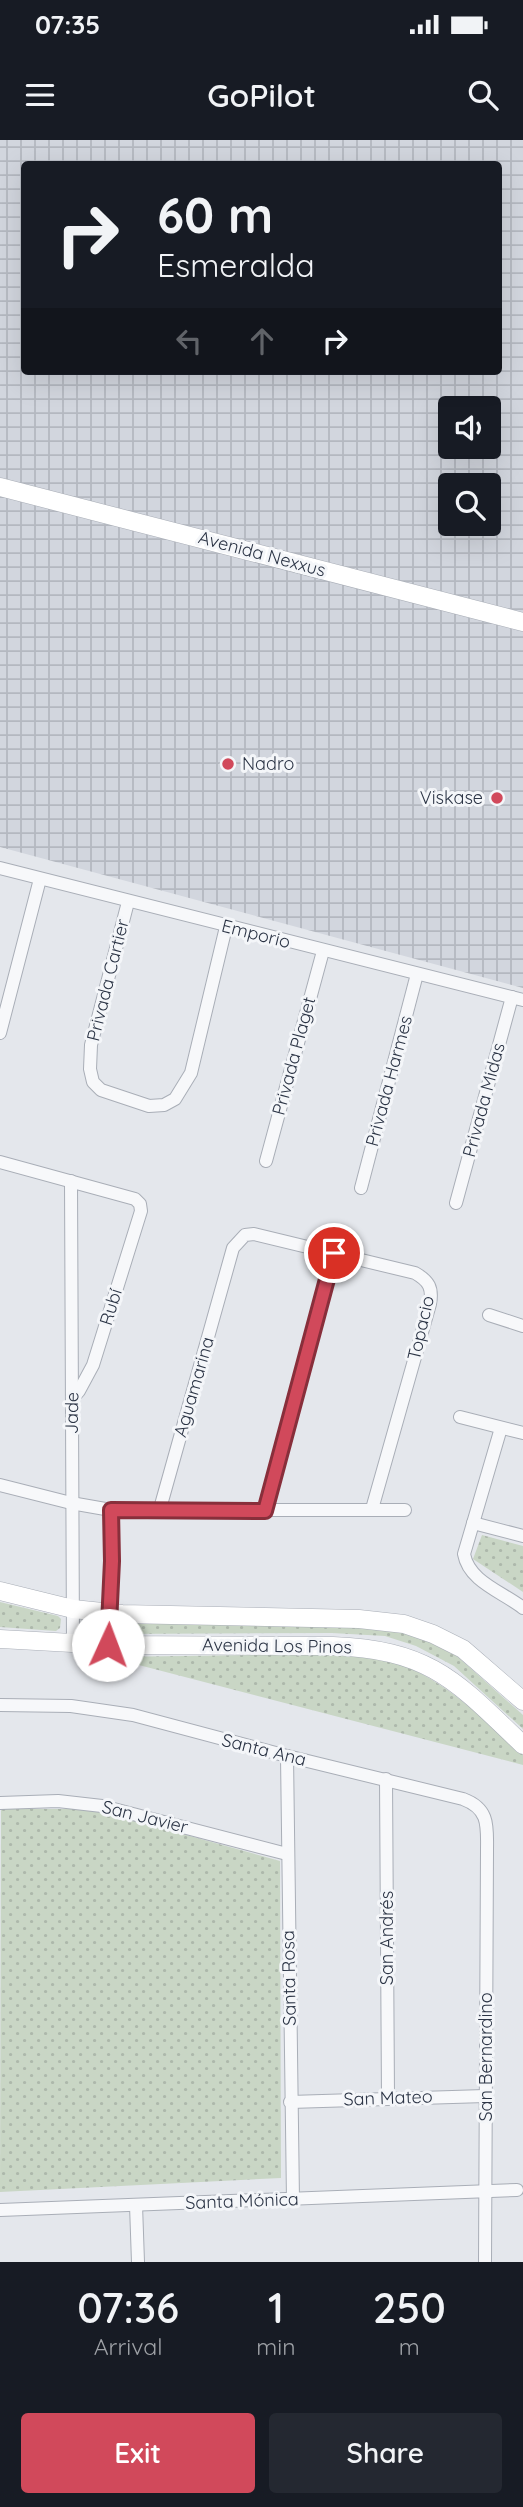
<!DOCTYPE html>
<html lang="en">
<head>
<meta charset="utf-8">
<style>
  :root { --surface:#171b24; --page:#242831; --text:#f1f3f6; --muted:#9ea1a6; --accent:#d1495b }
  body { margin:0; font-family:Quicksand,sans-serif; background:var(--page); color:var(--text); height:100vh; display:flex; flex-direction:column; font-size:26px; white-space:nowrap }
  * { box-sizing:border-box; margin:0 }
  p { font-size:23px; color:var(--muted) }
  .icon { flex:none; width:38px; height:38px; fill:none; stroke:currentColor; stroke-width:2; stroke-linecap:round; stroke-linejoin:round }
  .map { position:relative; height:2122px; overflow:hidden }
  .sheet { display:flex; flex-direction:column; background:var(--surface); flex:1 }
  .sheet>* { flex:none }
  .top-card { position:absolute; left:21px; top:21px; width:481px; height:214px; border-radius:7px; box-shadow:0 7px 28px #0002; background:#171b24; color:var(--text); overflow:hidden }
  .fabs { position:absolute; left:438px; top:256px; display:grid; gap:14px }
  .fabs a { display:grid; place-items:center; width:63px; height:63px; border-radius:7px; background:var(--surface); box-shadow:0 7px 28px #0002; font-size:35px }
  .pin { position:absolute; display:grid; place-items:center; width:60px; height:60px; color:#fff; margin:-30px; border:4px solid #fff; border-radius:50%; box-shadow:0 2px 7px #0007 }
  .me { position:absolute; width:77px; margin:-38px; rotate:2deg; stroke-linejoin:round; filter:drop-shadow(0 0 5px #0008) }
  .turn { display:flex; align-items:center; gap:24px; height:147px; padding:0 21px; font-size:32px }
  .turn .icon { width:91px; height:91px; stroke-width:2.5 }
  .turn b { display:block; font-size:49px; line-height:60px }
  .lanes { display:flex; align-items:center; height:66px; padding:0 21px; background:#0003; justify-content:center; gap:35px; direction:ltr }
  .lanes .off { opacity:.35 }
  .eta { display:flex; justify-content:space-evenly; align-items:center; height:119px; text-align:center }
  .eta b { font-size:42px; font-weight:600; line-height:49px }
  .primary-button { display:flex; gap:14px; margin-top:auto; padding:14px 21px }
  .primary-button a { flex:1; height:80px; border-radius:7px; background:var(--accent); color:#fff; font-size:28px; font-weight:600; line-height:80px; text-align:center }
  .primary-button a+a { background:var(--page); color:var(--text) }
  .status { display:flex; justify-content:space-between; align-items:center; height:49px; padding:0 35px; background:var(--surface); direction:ltr }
  .status svg { height:19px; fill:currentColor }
  header { display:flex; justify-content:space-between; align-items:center; height:91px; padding:0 21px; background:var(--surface); font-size:32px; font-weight:600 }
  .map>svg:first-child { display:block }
  .industrial { fill:url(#industrial-grid); fill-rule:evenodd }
  .green { fill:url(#green-dots) }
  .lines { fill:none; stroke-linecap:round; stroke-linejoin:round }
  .street-casing { stroke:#a9aeb7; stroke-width:14 }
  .secondary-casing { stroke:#a9aeb7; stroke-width:19 }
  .street { stroke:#f7f8fa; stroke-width:12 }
  .secondary { stroke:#fff; stroke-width:18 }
  .route-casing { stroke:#882f3b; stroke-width:18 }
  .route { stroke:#d1495b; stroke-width:12 }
  .poi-dot { fill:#d1495b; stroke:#f4f6f9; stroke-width:2.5 }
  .labels { text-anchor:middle; stroke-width:6; stroke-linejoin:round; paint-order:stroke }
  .street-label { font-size:18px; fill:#2b3445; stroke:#f4f6f9 }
  .poi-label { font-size:18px; fill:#2b3445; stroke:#f4f6f9; text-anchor:start }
</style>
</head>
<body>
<div class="status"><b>07:35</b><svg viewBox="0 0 49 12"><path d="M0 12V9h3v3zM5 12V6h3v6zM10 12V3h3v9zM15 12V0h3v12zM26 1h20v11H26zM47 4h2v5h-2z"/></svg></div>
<header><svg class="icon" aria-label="menu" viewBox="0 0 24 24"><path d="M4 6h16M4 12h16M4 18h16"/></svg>GoPilot<svg class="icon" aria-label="search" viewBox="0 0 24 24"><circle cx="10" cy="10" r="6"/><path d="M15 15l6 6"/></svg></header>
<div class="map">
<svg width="523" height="2122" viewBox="0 0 523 2122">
  <defs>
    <pattern id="industrial-grid" width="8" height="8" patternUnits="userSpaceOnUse" patternTransform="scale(1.75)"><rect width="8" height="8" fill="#d2d6de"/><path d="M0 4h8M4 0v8" fill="none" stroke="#b4b8c0"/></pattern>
    <pattern id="green-dots" width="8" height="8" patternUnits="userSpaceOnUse" patternTransform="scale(1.75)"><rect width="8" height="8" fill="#c9d6c5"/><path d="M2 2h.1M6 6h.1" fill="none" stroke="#adb8ab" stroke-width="1.8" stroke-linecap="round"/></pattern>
  </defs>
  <rect width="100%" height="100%" fill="#e4e7ec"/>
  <path class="industrial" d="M0 0H523V848L0 707ZM24 24H499V231H24ZM450 268H488V306H450ZM450 345H488V383H450Z"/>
  <g class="green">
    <path d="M482 1395 523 1406V1452L473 1419Z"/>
    <path d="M0 1462 58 1476 61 1479 60 1488 56 1491 0 1487Z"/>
    <path d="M117 1483H335L391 1487 425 1497 458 1517 523 1575V1589L454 1526 416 1506 385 1496 332 1493 116 1494Z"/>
    <path d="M334 1514C351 1515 371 1515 388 1520 442 1536 482 1578 523 1615V1625L108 1517Z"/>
    <path d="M1 1669H92L280 1721 281 2038 0 2052Z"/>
  </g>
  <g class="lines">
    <g class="street-casing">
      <g id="street">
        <path d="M0 728 523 860"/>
        <path d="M128 762 91 905 90 929 93 942 101 950 149 966 164 965 175 959 191 933 226 787"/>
        <path d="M0 893 40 739"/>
        <path d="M266 1021 323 811"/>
        <path d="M0 1022 135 1059 140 1064 141 1071 93 1225 79 1251 72 1259"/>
        <path d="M71 1041 73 1504"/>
        <path d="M361 1048 417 834"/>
        <path d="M456 1063 512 857"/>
        <path d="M489 1175 523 1186"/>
        <path d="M460 1277 523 1293"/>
        <path d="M501 1288 464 1414C469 1442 503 1452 523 1468"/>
        <path d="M0 1345 71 1363 111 1370H405"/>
        <path d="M265 1371 334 1113"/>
        <path d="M159 1372 233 1108 245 1095 254 1094 415 1133C429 1141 433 1148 430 1164L372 1369"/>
        <path d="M473 1383 523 1396"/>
        <path d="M108 1505 112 1421 111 1370"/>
        <path d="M0 1565 71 1566 133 1575 287 1616 463 1659C490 1669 487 1687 487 1711L485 2122"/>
        <path d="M287 1616 293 2060"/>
        <path d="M386 1639 388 1957"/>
        <path d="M0 1663 58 1661 102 1666 287 1714"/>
        <path d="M290 1962 485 1956"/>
        <path d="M136 2065 138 2122"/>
        <path d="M0 2070 517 2050"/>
      </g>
    </g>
    <g class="secondary-casing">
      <g id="secondary">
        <path d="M0 347 523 482"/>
        <path d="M0 1451 73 1469 122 1474 359 1479 404 1484 433 1494 463 1509 523 1561"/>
        <path d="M0 1499 108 1505 333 1506C431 1510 456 1541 523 1605"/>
      </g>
    </g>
    <use href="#street" class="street"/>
    <use href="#secondary" class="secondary"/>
  </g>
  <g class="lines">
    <g class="route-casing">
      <path id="route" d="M108 1505 112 1421 111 1370 265 1371 334 1113"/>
    </g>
    <use href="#route" class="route"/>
  </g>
  <g class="poi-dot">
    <circle cx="228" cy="624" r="7"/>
    <circle cx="497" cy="658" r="7"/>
  </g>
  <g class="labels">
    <g class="street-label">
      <text transform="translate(262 414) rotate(15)" y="6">Avenida Nexxus</text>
      <text transform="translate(256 794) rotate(14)" y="6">Emporio</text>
      <text transform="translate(108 840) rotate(-76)" y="6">Privada Cartier</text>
      <text transform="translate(294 916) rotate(-75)" y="6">Privada Plaget</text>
      <text transform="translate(389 941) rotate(-75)" y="6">Privada Harmes</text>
      <text transform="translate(484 960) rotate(-75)" y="6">Privada Midas</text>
      <text transform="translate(111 1167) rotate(-73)" y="6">Rubí</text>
      <text transform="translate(421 1188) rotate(-77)" y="6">Topacio</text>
      <text transform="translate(194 1247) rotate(-74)" y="6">Aguamarina</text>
      <text transform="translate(72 1273) rotate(-89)" y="6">Jade</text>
      <text transform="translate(277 1506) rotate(1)" y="6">Avenida Los Pinos</text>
      <text transform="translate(264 1610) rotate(14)" y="6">Santa Ana</text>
      <text transform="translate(145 1677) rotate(14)" y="6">San Javier</text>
      <text transform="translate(387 1798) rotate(-90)" y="6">San Andrés</text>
      <text transform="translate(289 1838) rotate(-91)" y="6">Santa Rosa</text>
      <text transform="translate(486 1917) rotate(-90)" y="6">San Bernardino</text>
      <text transform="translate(388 1958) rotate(-2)" y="6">San Mateo</text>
      <text transform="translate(242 2061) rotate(-2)" y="6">Santa Mónica</text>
    </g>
    <g class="poi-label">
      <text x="242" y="630">Nadro</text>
      <text x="483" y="664" text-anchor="end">Viskase</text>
    </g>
  </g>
</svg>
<div class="fabs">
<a><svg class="icon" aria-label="sound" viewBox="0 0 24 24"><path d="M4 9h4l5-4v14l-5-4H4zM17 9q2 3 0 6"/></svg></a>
<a><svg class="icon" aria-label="search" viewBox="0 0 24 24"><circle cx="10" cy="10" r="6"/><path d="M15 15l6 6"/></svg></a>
</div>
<div class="pin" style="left:334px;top:1113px;background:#d93025"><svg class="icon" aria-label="arrive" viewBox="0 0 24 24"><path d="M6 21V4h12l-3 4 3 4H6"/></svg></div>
<svg class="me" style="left:108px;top:1505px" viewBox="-20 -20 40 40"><circle r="19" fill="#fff"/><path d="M0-13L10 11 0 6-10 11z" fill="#d1495b"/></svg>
<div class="top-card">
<div class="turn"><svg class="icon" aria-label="right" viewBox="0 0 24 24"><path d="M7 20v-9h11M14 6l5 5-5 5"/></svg><div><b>60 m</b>Esmeralda</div></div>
<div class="lanes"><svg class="icon off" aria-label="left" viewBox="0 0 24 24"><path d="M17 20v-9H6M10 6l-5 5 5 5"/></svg><svg class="icon off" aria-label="ahead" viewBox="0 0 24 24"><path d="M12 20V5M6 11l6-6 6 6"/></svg><svg class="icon" aria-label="right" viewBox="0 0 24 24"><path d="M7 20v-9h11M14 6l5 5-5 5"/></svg></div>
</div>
</div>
<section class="sheet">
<div class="eta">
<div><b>07:36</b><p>Arrival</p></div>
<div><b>1</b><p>min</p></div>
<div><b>250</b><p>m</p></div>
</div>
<div class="primary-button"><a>Exit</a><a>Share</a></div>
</section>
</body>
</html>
